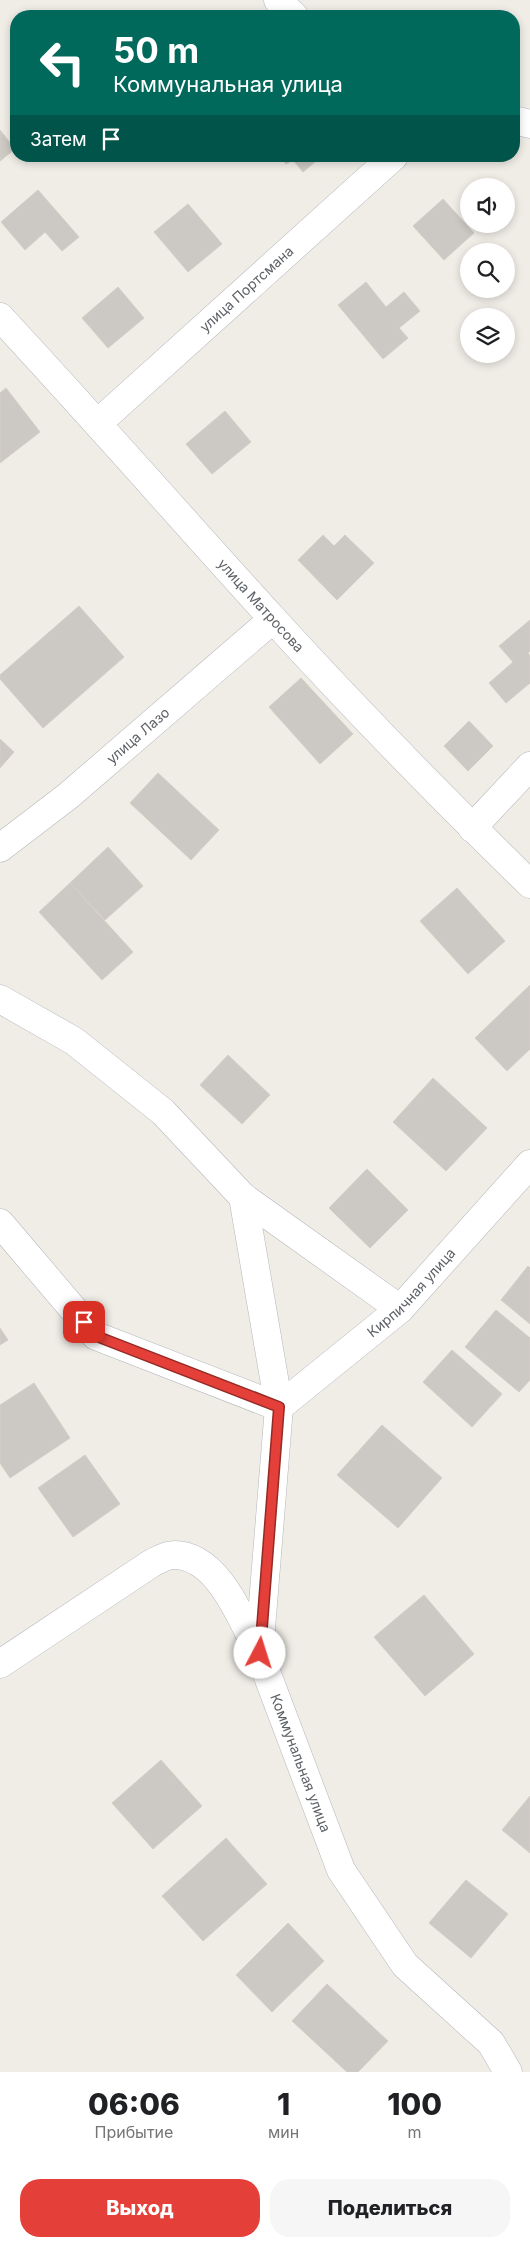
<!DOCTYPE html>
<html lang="ru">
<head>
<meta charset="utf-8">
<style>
  :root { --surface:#fff; --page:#f6f6f6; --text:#202124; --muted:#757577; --accent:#e44039 }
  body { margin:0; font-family:Inter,sans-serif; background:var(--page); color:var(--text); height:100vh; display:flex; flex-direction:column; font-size:19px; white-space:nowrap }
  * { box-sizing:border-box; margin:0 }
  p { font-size:16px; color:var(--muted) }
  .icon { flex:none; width:28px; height:28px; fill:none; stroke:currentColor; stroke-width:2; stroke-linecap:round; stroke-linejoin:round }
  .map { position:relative; height:2072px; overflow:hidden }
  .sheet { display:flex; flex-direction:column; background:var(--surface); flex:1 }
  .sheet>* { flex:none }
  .guide { position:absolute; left:10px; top:10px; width:510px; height:152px; border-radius:20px; box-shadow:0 2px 8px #0003; background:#00695c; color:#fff; overflow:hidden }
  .buttons { position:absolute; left:460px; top:178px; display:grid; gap:10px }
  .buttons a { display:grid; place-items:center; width:55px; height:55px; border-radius:50%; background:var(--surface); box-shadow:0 2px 8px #0003; font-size:25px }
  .pin { position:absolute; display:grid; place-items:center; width:42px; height:42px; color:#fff; margin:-21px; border-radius:10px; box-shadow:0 2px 8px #0006 }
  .me { position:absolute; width:55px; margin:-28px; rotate:5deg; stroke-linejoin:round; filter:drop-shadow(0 0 4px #0008) }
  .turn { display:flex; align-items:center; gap:18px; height:105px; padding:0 20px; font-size:22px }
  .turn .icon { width:65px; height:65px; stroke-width:2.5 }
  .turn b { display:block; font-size:35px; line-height:42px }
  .then { display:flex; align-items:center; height:48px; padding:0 20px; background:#0003; gap:10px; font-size:19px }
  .eta { display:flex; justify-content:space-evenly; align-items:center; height:85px; text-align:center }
  .eta b { font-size:30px; font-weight:800; line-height:35px }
  .button { display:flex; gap:10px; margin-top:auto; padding:10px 20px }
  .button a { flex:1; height:58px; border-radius:20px; background:var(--accent); color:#fff; font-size:20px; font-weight:800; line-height:58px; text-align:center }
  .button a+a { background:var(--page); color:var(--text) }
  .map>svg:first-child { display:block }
  .building { fill:#ccc8c4; stroke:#d4cfc5 }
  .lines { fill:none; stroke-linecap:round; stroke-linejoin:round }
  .minor-casing { stroke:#b4b7bb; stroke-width:29 }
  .minor { stroke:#fff; stroke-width:28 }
  .route-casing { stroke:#942a25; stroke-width:12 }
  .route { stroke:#e44039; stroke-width:9 }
  .labels { text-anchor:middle; stroke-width:4.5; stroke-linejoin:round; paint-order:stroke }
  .street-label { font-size:14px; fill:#5e6266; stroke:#fff }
</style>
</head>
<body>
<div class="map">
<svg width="530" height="2072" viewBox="0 0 530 2072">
  <rect width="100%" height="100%" fill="#f0ede7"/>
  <g class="building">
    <path d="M0 130 15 149 0 161Z"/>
    <path d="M280 156H322L303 172 293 160 286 164Z"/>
    <path d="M38 190 79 237 62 251 45 232 25 250 1 222Z"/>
    <path d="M443 199 474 233 444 260 413 226Z"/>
    <path d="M188 204 222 244 188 272 154 232Z"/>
    <path d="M366 282 386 307 404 292 420 311 399 328 408 338 383 359 338 305Z"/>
    <path d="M118 287 144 318 108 348 82 318Z"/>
    <path d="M6 388 40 432 0 463V393Z"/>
    <path d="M225 411 251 442 212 474 186 444Z"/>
    <path d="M323 535 334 546 345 535 374 563 337 600 298 560Z"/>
    <path d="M79 606 124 657 43 728 0 679V675Z"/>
    <path d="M530 620V651L528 653 530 656V683L506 703 489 683 513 662 499 646Z"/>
    <path d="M301 678 353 734 320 764 269 707Z"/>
    <path d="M469 721 493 746 468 771 444 746Z"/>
    <path d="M0 739 14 752 0 768Z"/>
    <path d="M158 773 219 830 191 860 130 803Z"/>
    <path d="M108 847 143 886 105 920 70 883Z"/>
    <path d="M70 883 133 952 102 980 39 912Z"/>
    <path d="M457 888 505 941 468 974 420 921Z"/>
    <path d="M530 985V1049L507 1071 475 1038Z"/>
    <path d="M228 1055 270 1095 242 1124 200 1085Z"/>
    <path d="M433 1078 487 1128 446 1171 393 1122Z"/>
    <path d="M367 1169 408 1210 370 1248 329 1208Z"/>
    <path d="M528 1266 530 1268V1324L501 1300Z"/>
    <path d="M496 1310 530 1338V1380L519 1392 465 1347Z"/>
    <path d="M0 1328 8 1340 0 1345Z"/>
    <path d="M452 1350 502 1394 472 1427 423 1382Z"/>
    <path d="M34 1383 70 1438 10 1478 0 1463V1405Z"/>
    <path d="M382 1425 442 1478 398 1528 337 1475Z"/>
    <path d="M85 1455 120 1504 73 1537 38 1488Z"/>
    <path d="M424 1595 474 1654 425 1696 374 1637Z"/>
    <path d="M161 1760 202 1806 153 1849 112 1803Z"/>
    <path d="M530 1796V1853L502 1830Z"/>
    <path d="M226 1838 267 1884 203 1941 162 1896Z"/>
    <path d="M466 1880 508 1914 471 1958 429 1923Z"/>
    <path d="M288 1923 324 1961 272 2012 236 1975Z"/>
    <path d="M327 1984 388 2041 358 2072H347L292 2021Z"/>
  </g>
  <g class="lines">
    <g class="minor-casing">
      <g id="minor">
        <path d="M278 0 294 16"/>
        <path d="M514 120 530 124"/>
        <path id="s1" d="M0 317C92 416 181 518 272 618 355 709 442 798 530 884"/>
        <path id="s2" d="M98 423 394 156"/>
        <path d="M472 828 530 766"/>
        <path id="s3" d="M0 848 68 796 273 619"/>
        <path id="s4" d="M0 999 74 1041 163 1112 243 1197 279 1407 400 1309 530 1164"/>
        <path d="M243 1197 400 1309"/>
        <path id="s5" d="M0 1223 96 1336 279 1407 259 1653 341 1870 405 1965 491 2043 508 2072"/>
        <path d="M0 1664 152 1563C158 1560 167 1555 173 1555 218 1554 242 1620 259 1653"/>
      </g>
    </g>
    <use href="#minor" class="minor"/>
  </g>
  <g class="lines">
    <g class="route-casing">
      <path id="route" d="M84 1322 96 1336 279 1407 260 1653"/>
    </g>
    <use href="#route" class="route"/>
  </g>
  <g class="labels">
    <g class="street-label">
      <text dy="5" stroke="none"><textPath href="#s2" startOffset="200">улица Портсмана</textPath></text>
      <text dy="5" stroke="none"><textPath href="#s1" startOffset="389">улица Матросова</textPath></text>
      <text dy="5" stroke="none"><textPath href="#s3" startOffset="178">улица Лазо</textPath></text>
      <text dy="5" stroke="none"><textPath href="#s4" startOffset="704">Кирпичная улица</textPath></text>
      <text dy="5" stroke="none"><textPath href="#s5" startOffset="709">Коммунальная улица</textPath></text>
    </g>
  </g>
</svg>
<div class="buttons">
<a><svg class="icon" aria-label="sound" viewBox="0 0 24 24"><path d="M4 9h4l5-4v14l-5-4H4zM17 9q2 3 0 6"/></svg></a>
<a><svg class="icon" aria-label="search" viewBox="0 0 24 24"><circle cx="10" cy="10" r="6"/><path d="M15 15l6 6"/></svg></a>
<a><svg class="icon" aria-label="layers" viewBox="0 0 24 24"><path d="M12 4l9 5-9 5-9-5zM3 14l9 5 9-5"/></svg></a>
</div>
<div class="pin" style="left:84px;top:1322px;background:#d93025"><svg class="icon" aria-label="arrive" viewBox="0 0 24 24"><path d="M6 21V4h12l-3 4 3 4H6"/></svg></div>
<svg class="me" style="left:260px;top:1653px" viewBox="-20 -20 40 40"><circle r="19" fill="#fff"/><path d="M0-13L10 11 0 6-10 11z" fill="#e44039"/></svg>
<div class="guide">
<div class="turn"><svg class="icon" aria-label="left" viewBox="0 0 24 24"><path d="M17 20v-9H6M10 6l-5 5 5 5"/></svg><div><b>50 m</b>Коммунальная улица</div></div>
<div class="then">Затем<svg class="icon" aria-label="arrive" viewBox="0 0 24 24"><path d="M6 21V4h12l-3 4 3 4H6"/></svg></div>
</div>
</div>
<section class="sheet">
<div class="eta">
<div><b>06:06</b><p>Прибытие</p></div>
<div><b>1</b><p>мин</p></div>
<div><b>100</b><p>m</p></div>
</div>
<div class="button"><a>Выход</a><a>Поделиться</a></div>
</section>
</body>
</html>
